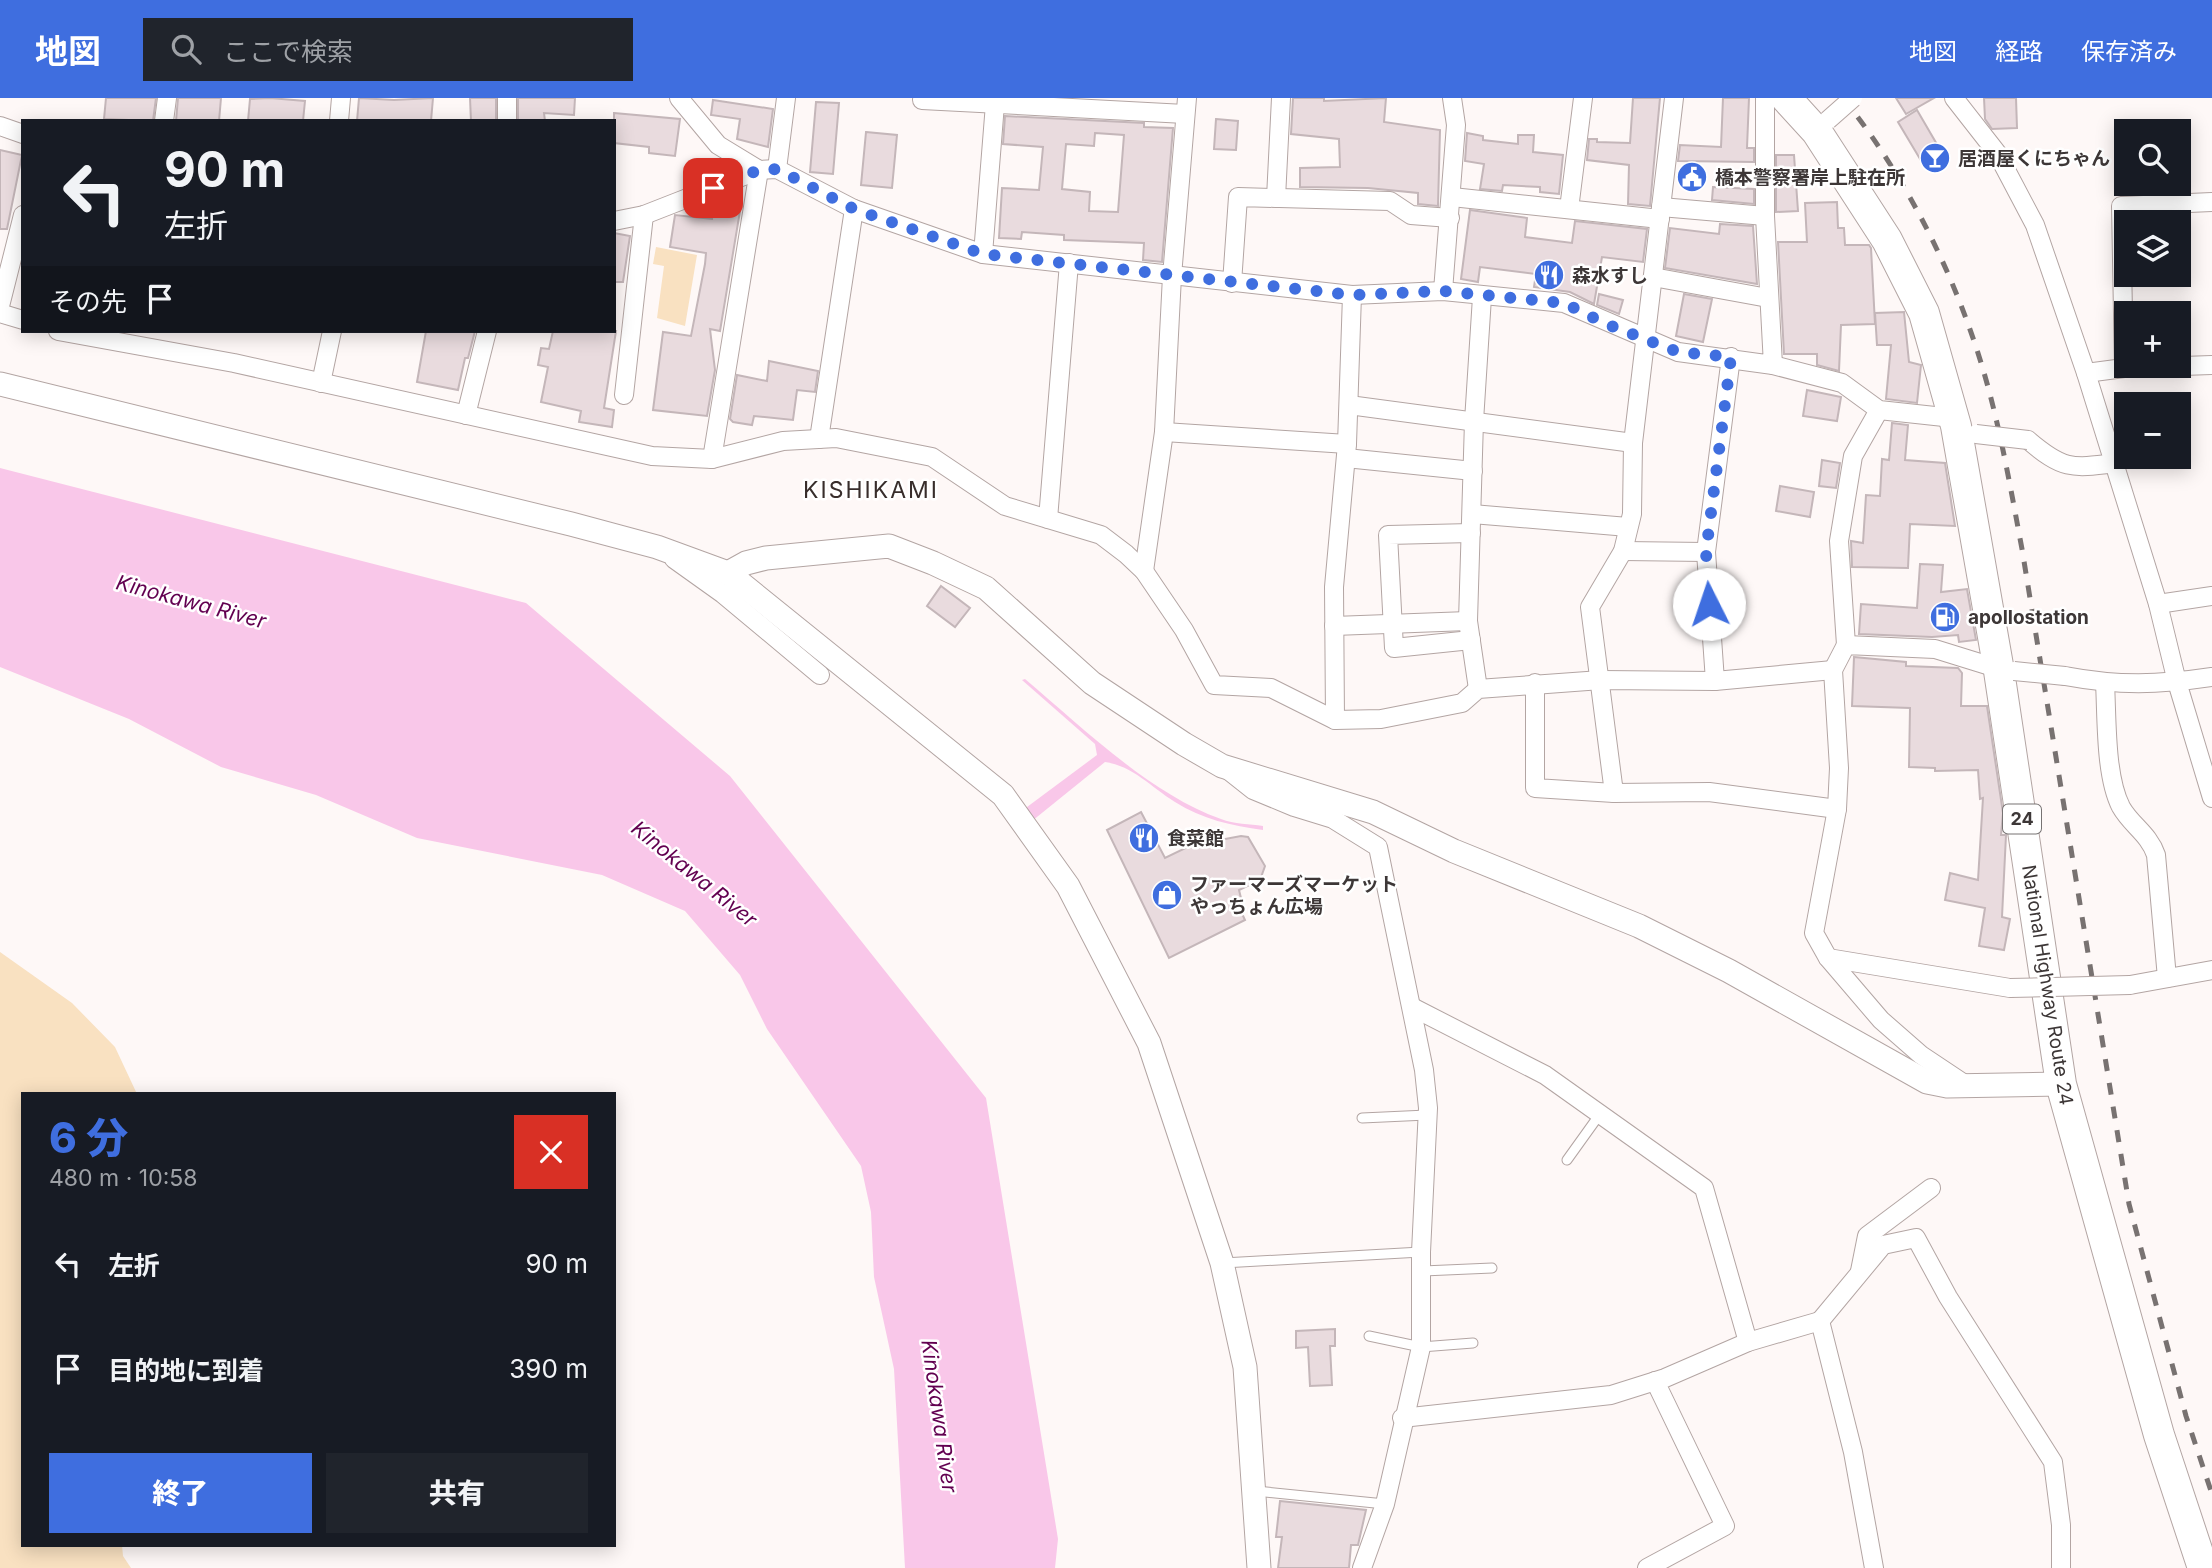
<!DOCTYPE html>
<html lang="ja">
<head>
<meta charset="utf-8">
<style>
  :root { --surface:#171b24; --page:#20242c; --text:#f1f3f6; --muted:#9ea1a6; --accent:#3f6edf }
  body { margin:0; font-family:Inter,"Noto Sans JP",sans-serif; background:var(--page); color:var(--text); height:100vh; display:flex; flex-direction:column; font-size:26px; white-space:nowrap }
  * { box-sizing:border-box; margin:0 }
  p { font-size:23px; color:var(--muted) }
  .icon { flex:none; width:38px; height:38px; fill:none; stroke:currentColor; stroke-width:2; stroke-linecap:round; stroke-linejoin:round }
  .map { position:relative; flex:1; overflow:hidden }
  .details { position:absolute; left:21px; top:994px; width:595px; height:455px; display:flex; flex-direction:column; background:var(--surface); border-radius:0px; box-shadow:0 4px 18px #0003 }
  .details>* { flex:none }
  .banner { position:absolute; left:21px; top:21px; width:595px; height:214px; border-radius:0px; box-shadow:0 4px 18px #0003; background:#171b24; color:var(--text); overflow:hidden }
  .tools { position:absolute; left:2114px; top:21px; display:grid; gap:14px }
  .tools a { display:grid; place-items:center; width:77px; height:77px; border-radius:0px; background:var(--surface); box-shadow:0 4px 18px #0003; font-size:35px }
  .pin { position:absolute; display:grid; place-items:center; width:60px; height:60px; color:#fff; margin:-30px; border-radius:14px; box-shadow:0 4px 10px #0006 }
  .me { position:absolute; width:77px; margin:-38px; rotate:356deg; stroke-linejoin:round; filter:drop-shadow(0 0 5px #0008) }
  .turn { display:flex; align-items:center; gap:24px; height:147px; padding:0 28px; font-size:32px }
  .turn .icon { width:91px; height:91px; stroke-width:2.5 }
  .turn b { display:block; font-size:49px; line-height:60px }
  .then { display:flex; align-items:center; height:66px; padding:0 28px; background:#0003; gap:14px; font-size:26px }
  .round { display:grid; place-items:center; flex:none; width:74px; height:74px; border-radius:0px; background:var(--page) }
  .overview { display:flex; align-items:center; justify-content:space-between; height:119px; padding:0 28px }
  h1 { font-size:42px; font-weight:800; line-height:52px; color:var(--accent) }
  .action { display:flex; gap:14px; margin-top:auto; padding:14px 28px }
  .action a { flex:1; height:80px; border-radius:0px; background:var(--accent); color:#fff; font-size:28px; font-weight:800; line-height:80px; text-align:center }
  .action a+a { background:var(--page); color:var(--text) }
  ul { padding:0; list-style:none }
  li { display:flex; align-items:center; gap:21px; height:105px; padding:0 28px }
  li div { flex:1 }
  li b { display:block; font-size:26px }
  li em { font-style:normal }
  header { display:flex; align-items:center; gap:42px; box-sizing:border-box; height:98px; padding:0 35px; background:var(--accent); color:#fff }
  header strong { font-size:33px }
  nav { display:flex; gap:38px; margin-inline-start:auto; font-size:24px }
  .search { width:490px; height:63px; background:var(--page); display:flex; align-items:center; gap:18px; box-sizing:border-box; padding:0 24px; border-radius:0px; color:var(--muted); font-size:26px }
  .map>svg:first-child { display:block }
  .green { fill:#f9e1c1 }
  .water { fill:#f9c7e9 }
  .building { fill:#e9dbde; stroke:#c4b6b9; stroke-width:2; fill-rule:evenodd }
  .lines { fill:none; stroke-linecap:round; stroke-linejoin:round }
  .service-casing { stroke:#b3a5a3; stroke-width:11 }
  .minor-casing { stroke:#b3a5a3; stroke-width:20 }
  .tertiary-casing { stroke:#b3a5a3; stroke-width:25 }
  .trunk-casing { stroke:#b3a5a3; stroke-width:32 }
  .service { stroke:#fff; stroke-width:9 }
  .minor { stroke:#fff; stroke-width:18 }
  .tertiary { stroke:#fff; stroke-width:23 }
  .trunk { stroke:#fff; stroke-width:30 }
  .rail { stroke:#787271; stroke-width:5; stroke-dasharray:12 12; stroke-linecap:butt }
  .minor-bridge-casing { stroke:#b3a5a3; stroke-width:20; stroke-linecap:butt }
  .minor-bridge { stroke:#fff; stroke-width:18 }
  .route { stroke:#3f6edf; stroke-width:12; stroke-dasharray:0 21.6 }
  .labels { text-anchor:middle; stroke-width:5; stroke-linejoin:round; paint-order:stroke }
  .shield { fill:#fff; stroke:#777373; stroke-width:2 }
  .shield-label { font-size:18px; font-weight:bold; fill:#3d3737 }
  .poi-label { font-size:19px; font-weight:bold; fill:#3d3737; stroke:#fff; text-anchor:start }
  .street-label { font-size:19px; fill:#3d3737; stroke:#fff }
  .water-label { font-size:21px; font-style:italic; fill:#620050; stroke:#fff }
  .quarter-label { font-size:23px; letter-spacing:2px; fill:#382d2b; stroke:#fff }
</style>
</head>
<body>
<header>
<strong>地図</strong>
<div class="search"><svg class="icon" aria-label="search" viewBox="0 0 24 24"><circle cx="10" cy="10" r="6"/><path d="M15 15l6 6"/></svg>ここで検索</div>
<nav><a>地図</a><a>経路</a><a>保存済み</a></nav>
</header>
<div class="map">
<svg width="2212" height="1470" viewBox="0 0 2212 1470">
  <rect width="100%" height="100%" fill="#fef8f7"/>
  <g class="green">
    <path d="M656 149 697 157 685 228 657 220 664 168 653 166Z"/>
    <path d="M0 854 72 905 115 949 137 996H23V1447H122L123 1458 131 1470H0Z"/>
  </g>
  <g class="water">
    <path d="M0 370 526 505 730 678 986 1000 1058 1441 1055 1470H905L894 1271 874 1179 871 1114 861 1068 767 931 740 877 685 813 602 777 417 740 316 697 221 669 129 621 0 569Z"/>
    <path d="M1025 581C1082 629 1150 696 1221 721 1234 726 1250 726 1263 728V732C1232 728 1202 721 1175 704 1151 689 1133 668 1105 664L1032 723 1023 712 1097 657 1095 646 1022 582Z"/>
  </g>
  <g class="building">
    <path d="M106 0H156L153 23 104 21Z"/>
    <path d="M178 0H221L219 23H176Z"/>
    <path d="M270 0 305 3 303 23H248L250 1Z"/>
    <path d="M359 0 394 2 433 0 431 23H357Z"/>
    <path d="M470 0H496V23H471Z"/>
    <path d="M518 0H575L574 17 544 15 545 23H518Z"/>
    <path d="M1293 0H1324V3L1386 0 1384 24 1440 32 1438 108 1418 106V95L1368 90 1300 89V70L1340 69 1339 41 1291 36Z"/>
    <path d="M1633 0H1660L1650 108 1628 106 1629 67 1587 62 1589 41H1597V44L1630 45Z"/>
    <path d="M1723 0H1749L1747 50H1754V64L1678 63 1680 47 1721 49Z"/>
    <path d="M1896 0H1934L1906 16Z"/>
    <path d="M1984 0H2016L2017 30 1992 31 1985 21Z"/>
    <path d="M713 2 773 11 768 49 737 41 740 21 711 17Z"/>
    <path d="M816 4 839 5 833 76 810 74Z"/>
    <path d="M1917 12 1942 55 1923 66 1898 24Z"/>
    <path d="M614 15 680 21 675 58 649 55V49L614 45Z"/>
    <path d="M1005 18 1144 25V29L1173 30 1162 164 1143 162 1144 145 1064 142V137L1022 134 1021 141 999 140 1002 90 1039 92 1043 49 1003 46ZM1095 35 1124 37 1118 114 1089 113 1090 94 1062 91 1066 46 1094 48Z"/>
    <path d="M1216 21 1238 23 1236 52 1214 51Z"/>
    <path d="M866 34 897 37 892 90 861 87Z"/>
    <path d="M1467 35 1483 38V42L1518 46V37H1534L1533 54 1563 57 1559 96 1540 94V89L1503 87 1502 93 1480 91 1484 66 1465 63Z"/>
    <path d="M0 52 22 57 7 131H0Z"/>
    <path d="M1776 57H1794L1798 113 1776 114Z"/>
    <path d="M1713 89 1754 91V106L1712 102Z"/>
    <path d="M1837 104 1838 130H1844L1845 147H1869L1871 150 1875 226 1841 227 1839 273 1817 267V256H1784L1778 144H1807L1805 105Z"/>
    <path d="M713 109 740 113 720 233 710 231 715 272 707 318 653 312 663 234 691 238 705 166 706 155 670 149 675 117 712 121Z"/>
    <path d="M1470 112 1527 120 1525 139 1572 145 1575 123 1647 131 1643 164 1602 159 1594 206 1570 194 1534 189 1536 176 1480 169 1478 184 1461 181Z"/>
    <path d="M1720 126 1753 128 1757 186 1665 170 1670 130 1719 136Z"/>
    <path d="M614 135 630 138 623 184H614Z"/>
    <path d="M1599 196 1623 202 1619 216 1597 207Z"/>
    <path d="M1684 196 1712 201 1703 244 1676 238Z"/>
    <path d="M1904 214 1909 264 1921 267 1917 305 1886 301 1891 247H1877L1875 215Z"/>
    <path d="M426 233H475L468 260H465L458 292 417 284Z"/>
    <path d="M553 233H616L604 310 614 312 612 329 579 324 581 313 541 304 548 269 538 267 541 250 549 251Z"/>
    <path d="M769 263 818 273 815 294 797 292 793 322 754 318 752 327 733 324 730 321 737 277 767 283Z"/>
    <path d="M1807 292 1841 299 1837 323 1803 318Z"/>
    <path d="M1892 325 1908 327 1905 362 1945 365 1955 428 1910 426 1908 470 1852 469 1851 443 1863 445 1866 397 1880 398 1882 361 1889 362Z"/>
    <path d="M1822 362 1840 365 1836 390 1819 388Z"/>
    <path d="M1780 388 1814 394 1810 419 1776 413Z"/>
    <path d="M1920 466 1943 467 1941 494 1967 491 1976 542 1959 544 1958 537 1932 539 1859 536 1861 506 1917 510Z"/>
    <path d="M941 488 970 510 955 529 927 508Z"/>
    <path d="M1854 559 1906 564V568L1958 570 1962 575 1961 608H1987L2003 715 2001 737H2006L2002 819 2010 821 2004 852 1979 848 1985 810 1945 802 1950 775 1978 782 1983 700 1980 701 1978 672 1935 673V670L1909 669 1910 610 1852 608Z"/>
    <path d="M1141 714 1165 760 1202 742 1204 745 1241 738 1248 739 1265 768 1260 782 1239 792 1242 804 1238 807 1245 822 1169 860 1107 732Z"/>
    <path d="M1335 1231V1248H1330L1332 1287 1310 1288 1308 1249 1296 1250V1233Z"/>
    <path d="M1280 1403 1366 1412 1358 1447H1351L1349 1470H1278L1282 1439H1276Z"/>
  </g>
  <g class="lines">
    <g class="service-casing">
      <g id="service">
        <path d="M1362 1020 1427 1017"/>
        <path d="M1567 1062 1600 1016"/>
        <path d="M1223 1165 1421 1154"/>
        <path d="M1423 1173 1492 1170"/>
        <path d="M1369 1238 1421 1249 1473 1245"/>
        <path d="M1256 1393 1385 1406"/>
      </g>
    </g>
    <g class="minor-casing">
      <g id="minor">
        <path d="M507 0V23"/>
        <path d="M679 0 718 47 759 72 777 71 854 111 983 156 1352 197 1443 193 1564 205 1678 254 1773 267 1765 118V0"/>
        <path d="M1674 0 1633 345 1632 416 1623 453 1590 509 1614 695 1709 694 1837 711"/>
        <path d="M1954 0 1997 55 2035 127 2086 275 2158 506 2177 584 2212 700"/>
        <path d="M922 2 1185 16"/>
        <path d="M164 23 167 0"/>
        <path d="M339 23 341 0"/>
        <path d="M0 28 23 36"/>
        <path d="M777 71 786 0"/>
        <path d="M1452 99 1660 121"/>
        <path d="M1276 100 1281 0"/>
        <path d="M1661 109 1765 118"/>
        <path d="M1569 111 1583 0"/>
        <path d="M614 123 644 117 759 72"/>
        <path d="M983 156 995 6"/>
        <path d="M1653 179 1768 200"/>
        <path d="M1232 185 1238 99 1390 103 1411 117 1450 120"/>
        <path d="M1443 193 1456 27 1452 0"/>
        <path d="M0 208 23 117"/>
        <path d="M0 215 23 222"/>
        <path d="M58 233 234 265 652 358 712 361 783 343 836 340 932 359 1005 408 1101 437 1126 456 1144 473 1184 532 1214 587 1271 590 1335 622 1381 621 1462 605 1478 591 1601 582 1715 583 1833 572"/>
        <path d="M1773 267 1842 285 1879 312 1944 319 1958 329"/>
        <path d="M2124 270 2121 108 2212 104"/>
        <path d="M2086 275 2124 270 2212 267"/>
        <path d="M321 285 332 233"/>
        <path d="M624 297 644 117"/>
        <path d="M1349 307 1633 345"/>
        <path d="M466 317 487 233"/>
        <path d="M1164 334 1347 346"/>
        <path d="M819 341 854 111"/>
        <path d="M2028 342C2062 371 2071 371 2114 365"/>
        <path d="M1346 360 1473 373"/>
        <path d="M712 361 759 72"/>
        <path d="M1472 416 1628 429"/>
        <path d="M1048 421 1069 165"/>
        <path d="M1471 435 1388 437 1394 550 1471 542"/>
        <path d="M1623 453 1706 454"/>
        <path d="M674 461 723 496 820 577"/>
        <path d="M1144 473 1164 334 1172 178 1187 0"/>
        <path d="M2158 506 2212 498"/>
        <path d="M1334 528 1468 523"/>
        <path d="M1846 547 1839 443 1853 358 1879 312"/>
        <path d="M2065 578C2118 588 2159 587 2212 579"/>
        <path d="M1715 583 1706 454 1731 259"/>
        <path d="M1535 585V690L1614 695"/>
        <path d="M2105 585C2107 620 2105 678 2121 709 2131 727 2149 736 2156 757L2167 880"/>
        <path d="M1478 591 1468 523 1474 323 1482 199"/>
        <path d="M1335 622 1334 489 1347 346 1352 197"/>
        <path d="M1229 673 1253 692 1294 709 1333 721 1378 749 1424 972 1428 1010 1421 1154V1249L1385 1406 1362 1470"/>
        <path d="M1828 860 2010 890"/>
        <path d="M2130 887 2212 872"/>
        <path d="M1412 909 1545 977 1704 1090 1748 1244"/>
        <path d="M1966 987 1921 957 1881 922 1828 860 1814 835 1837 711 1839 670 1833 572 1846 547 1935 551 2006 573"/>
        <path d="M1860 1173 1867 1138 1931 1090"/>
        <path d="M1820 1223 1883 1147 1916 1140 1948 1199 2053 1364 2061 1427V1470"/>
        <path d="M1402 1320 1611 1297 1665 1280 1748 1244 1820 1223 1853 1354 1874 1470"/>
        <path d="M1647 1470 1725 1428 1655 1283"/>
      </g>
    </g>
    <g class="tertiary-casing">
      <g id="tertiary">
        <path d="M0 286 571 426 657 449 728 475 1003 697 1068 788 1149 945 1222 1165 1245 1269 1259 1470"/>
        <path d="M728 475 746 465 766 460 889 448 933 465 986 490 1092 585 1184 646 1222 668 1373 714 1454 753 1639 828 1729 873 1927 984 1947 988 2061 986"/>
      </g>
    </g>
    <g class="trunk-casing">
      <path id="trunk" d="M1786 0 1817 34 1887 142 1924 215 1956 328 1999 573 2061 986 2159 1337 2203 1470"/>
    </g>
    <use href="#service" class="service"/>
    <use href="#minor" class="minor"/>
    <use href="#tertiary" class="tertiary"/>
    <use href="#trunk" class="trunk"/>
    <path class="rail" d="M1843 0C1900 71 1945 157 1974 243 1997 310 2009 382 2022 451L2129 1106 2186 1318 2212 1396"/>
    <g class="minor-bridge-casing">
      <g id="minor-bridge">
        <path d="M1828 22 1853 0"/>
        <path d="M1976 336 2028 342"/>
        <path d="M2014 573 2065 578"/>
        <path d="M2010 890 2130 887"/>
      </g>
    </g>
    <use href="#minor-bridge" class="minor-bridge"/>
  </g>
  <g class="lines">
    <path class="route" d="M713 90 759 72 777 71 854 111 983 156 1352 197 1443 193 1564 205 1604 225 1678 254 1731 259 1706 454 1709 506"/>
  </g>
  <defs>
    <g id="bar-disc" transform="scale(1.575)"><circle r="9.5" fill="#3f6edf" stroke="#fff"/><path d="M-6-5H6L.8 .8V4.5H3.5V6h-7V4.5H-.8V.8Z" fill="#fff"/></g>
    <g id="civic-disc" transform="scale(1.575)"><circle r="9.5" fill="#3f6edf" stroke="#fff"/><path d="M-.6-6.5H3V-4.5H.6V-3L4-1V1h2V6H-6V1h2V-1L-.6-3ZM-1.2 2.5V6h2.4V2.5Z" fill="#fff"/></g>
    <g id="restaurant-disc" transform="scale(1.575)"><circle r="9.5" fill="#3f6edf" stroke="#fff"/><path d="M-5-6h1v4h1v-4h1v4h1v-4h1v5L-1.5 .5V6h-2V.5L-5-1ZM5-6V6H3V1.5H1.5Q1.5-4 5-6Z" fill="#fff"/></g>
    <g id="fuel-disc" transform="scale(1.575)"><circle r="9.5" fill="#3f6edf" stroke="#fff"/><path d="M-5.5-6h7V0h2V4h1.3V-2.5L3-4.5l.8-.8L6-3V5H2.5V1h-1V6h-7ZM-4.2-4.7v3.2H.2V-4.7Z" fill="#fff"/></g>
    <g id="shop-disc" transform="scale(1.575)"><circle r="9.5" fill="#3f6edf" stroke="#fff"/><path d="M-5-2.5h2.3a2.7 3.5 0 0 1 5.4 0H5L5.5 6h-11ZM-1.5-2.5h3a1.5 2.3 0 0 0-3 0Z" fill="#fff"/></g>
  </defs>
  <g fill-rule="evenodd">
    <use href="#bar-disc" x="1935" y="60"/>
    <use href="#civic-disc" x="1692" y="79"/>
    <use href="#restaurant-disc" x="1549" y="177"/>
    <use href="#fuel-disc" x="1945" y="519"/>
    <use href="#restaurant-disc" x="1144" y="740"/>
    <use href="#shop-disc" x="1167" y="797"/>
  </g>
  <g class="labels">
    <rect class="shield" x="2003" y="706.5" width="38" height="29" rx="5"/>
    <g class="shield-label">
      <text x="2022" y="727">24</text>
    </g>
    <g class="poi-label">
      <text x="1958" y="67">居酒屋くにちゃん</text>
      <text x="1715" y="86">橋本警察署岸上駐在所</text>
      <text x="1572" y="184">森水すし</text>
      <text x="1968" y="526">apollostation</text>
      <text x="1167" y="747">食菜館</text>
      <text x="1190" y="793">ファーマーズマーケット<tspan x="1190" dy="22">やっちょん広場</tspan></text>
    </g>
    <g class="street-label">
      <text transform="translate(2048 887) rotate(81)" y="7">National Highway Route 24</text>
    </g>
    <g class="water-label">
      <text transform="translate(191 504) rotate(15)" y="7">Kinokawa River</text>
      <text transform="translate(694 776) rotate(39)" y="7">Kinokawa River</text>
      <text transform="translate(939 1318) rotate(82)" y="7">Kinokawa River</text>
    </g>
    <g class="quarter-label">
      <text x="871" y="400">KISHIKAMI</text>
    </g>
  </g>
</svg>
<div class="tools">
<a><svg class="icon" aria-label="search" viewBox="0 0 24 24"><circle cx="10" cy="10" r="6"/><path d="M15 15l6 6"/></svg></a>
<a><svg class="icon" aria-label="layers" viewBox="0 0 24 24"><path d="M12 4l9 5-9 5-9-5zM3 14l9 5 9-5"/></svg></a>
<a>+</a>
<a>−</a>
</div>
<div class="pin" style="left:713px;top:90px;background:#d93025"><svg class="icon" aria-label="arrive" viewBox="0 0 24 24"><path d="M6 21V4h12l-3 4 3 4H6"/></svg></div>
<svg class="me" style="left:1709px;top:506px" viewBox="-20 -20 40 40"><circle r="19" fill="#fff"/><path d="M0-13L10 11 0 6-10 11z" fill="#3f6edf"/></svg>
<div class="banner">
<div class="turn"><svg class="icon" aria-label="left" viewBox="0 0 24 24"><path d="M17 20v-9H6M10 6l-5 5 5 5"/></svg><div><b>90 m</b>左折</div></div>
<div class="then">その先<svg class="icon" aria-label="arrive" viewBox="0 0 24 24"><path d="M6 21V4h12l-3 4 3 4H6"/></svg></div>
</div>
<section class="details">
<div class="overview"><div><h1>6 分</h1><p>480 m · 10:58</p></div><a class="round" style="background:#d93025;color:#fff"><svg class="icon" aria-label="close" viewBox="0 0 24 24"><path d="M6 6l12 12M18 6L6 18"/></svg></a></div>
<ul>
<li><svg class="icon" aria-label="left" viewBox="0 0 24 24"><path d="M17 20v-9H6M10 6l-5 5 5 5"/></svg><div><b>左折</b></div><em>90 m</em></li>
<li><svg class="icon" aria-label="arrive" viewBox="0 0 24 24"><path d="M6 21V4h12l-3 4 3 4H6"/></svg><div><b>目的地に到着</b></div><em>390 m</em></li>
</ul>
<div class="action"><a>終了</a><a>共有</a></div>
</section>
</div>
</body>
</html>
